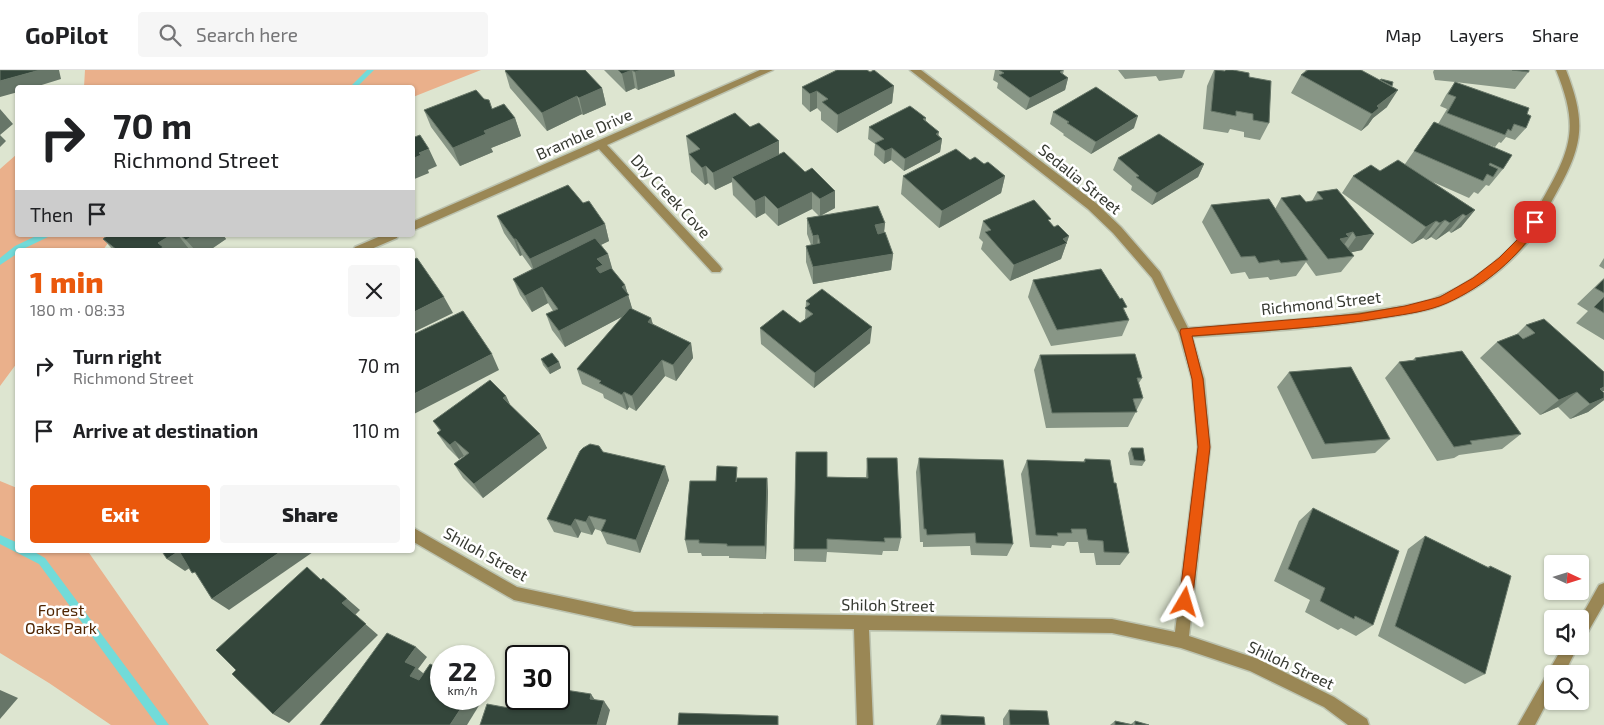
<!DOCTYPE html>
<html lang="en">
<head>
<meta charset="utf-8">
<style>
  :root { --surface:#fff; --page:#f6f6f6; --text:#202124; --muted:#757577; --line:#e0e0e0; --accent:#ea580c }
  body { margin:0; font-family:"Exo 2",sans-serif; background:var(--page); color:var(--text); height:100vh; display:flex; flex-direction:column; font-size:19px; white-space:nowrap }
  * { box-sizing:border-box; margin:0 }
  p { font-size:16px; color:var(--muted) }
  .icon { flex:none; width:28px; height:28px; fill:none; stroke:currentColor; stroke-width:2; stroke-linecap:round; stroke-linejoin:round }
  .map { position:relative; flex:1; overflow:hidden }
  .drawer { position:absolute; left:15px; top:178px; width:400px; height:305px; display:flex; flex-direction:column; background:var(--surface); border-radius:5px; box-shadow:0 1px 4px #0004 }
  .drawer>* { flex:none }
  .hud { position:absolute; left:15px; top:15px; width:400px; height:152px; border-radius:5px; box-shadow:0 1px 4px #0004; background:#fff; color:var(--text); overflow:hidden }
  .needle { width:32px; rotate:94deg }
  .tools { position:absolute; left:1544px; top:485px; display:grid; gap:10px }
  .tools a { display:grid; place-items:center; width:45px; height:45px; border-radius:5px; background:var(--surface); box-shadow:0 1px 4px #0004; font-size:25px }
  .speed { position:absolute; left:430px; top:575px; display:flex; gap:10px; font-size:25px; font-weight:700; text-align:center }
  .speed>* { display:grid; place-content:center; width:65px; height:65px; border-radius:50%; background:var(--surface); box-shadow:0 1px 4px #0004; line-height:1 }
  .speed small { font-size:12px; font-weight:400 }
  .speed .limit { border:2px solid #111; border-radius:8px; background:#fff; color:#111 }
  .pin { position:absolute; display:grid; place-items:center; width:42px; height:42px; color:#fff; margin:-21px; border-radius:10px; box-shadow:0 2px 8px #0006 }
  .me { position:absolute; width:55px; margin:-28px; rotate:7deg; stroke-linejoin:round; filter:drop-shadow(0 0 4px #0008) }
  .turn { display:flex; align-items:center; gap:18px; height:105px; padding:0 15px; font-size:22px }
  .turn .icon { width:65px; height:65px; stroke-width:2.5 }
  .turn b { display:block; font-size:35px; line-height:42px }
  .then { display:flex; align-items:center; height:48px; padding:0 15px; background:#0003; gap:10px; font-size:19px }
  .round { display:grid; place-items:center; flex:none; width:52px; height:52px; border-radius:5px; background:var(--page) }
  .overview { display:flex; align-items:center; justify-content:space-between; height:85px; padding:0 15px }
  h1 { font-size:30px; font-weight:800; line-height:38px; color:var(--accent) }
  .action { display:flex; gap:10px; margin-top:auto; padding:10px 15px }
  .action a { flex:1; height:58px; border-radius:5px; background:var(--accent); color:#fff; font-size:20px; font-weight:800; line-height:58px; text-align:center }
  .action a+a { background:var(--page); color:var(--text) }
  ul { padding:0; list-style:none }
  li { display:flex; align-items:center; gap:15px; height:65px; padding:0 15px }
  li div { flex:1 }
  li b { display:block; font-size:19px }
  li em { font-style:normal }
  header { display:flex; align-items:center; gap:30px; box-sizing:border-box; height:70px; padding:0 25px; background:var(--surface); border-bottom:1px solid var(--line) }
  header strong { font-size:24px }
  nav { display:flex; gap:28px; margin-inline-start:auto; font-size:18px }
  .search { width:350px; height:45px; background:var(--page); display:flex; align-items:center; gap:12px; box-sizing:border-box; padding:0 18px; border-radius:5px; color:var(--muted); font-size:19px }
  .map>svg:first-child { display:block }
  .green { fill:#eab08b }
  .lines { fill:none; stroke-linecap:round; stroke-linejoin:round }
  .stream { fill:#72dbd9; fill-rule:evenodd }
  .minor-casing { stroke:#bcc3b0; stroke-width:3 }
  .minor { fill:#9a8755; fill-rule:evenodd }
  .wall { fill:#889686 }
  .shaded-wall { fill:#677668 }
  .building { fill:#34463b; stroke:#677668 }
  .route { fill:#ea580c; stroke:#983908 }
  .labels { text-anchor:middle; stroke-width:5; stroke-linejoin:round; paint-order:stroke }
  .street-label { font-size:16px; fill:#363931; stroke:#fff }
  .park-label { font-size:16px; fill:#502603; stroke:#fff }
</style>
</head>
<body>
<header>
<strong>GoPilot</strong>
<div class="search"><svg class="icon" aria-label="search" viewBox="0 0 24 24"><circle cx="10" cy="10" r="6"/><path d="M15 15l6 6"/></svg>Search here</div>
<nav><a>Map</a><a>Layers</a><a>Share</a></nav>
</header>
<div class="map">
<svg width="1604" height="655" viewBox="0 0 1604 655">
  <rect width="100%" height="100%" fill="#dde5d0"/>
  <g class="green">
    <path d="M85 0H481L413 27 412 18 84 17Z"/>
    <path d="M17 84 18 165H114L103 180H18L17 293 0 316V99Z"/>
    <path d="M0 411 17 418 18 480H87L209 655H111L49 613 0 583Z"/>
  </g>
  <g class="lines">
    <g class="stream">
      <path d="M367 0H374L356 18H349Z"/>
      <path d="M38 165H49L48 167 21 180H18V183L0 195V188L15 176Z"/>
      <path d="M0 465 18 473V480H31L45 488 169 655H157L39 494 0 474Z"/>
    </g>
    <g class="minor-casing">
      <g id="minor">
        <path d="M760 0H773L607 75 720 196 722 199 720 202H712L599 79 412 161V152Z"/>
        <path d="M910 0H921L1096 133 1121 157 1160 202 1188 258C1252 253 1315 250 1377 240 1396 237 1416 235 1433 229 1467 216 1499 192 1522 165 1531 153 1537 138 1545 125 1573 76 1578 54 1556 0H1566C1588 56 1582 78 1553 129 1545 143 1539 159 1529 171 1506 198 1476 221 1444 234 1423 243 1400 245 1377 249 1316 259 1254 262 1192 267L1204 309 1210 377 1189 566 1258 589 1334 627 1367 649 1369 655H1348L1324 637 1250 601 1181 578 1112 563 869 560 873 655H857L854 559 634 556 514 530 412 471V457L517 517 634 542 1112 549 1175 562 1198 377 1192 309 1179 263 1152 208 1113 163 1088 139Z"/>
        <path d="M383 165H398L397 168 369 180H353L355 177Z"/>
        <path d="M1604 513V534L1585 567 1580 569V549L1599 515Z"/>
        <path d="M1563 576H1578L1564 604H1552V623L1535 655H1518Z"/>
      </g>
    </g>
    <use href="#minor" class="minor"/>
  </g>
  <g class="wall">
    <path d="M604 0H674L675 6 638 20 635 18 626 22Z"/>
    <path d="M995 0H1064L1063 4 1068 8 1065 20 1026 40 997 18 998 13 993 10Z"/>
    <path d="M1118 0H1185L1182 8 1159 11 1156 6 1125 9Z"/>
    <path d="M1214 0 1225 1V0H1233L1249 7 1269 53 1260 70 1244 67V62L1230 59 1228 63 1203 59 1207 16Z"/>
    <path d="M1306 0H1361L1387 37 1373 48 1368 55 1361 61 1291 23 1301 5Z"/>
    <path d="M1434 0H1530L1515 19 1455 12 1527 44 1526 58 1515 70 1506 67 1501 73 1499 72 1495 77 1471 68 1503 99 1489 116 1486 115 1478 124 1474 122 1469 128 1433 112 1475 140 1461 157 1451 163 1449 161 1436 170 1431 167 1426 170 1423 168 1412 174 1342 123 1353 106 1380 101 1405 94 1434 52 1438 54 1447 39 1440 36 1446 25 1455 12 1435 10 1433 2Z"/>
    <path d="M505 1 602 18 606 35 583 45 582 44 547 61 510 18Z"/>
    <path d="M870 2 894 16 892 33 837 63 821 50V42L817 38 810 42 802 34V17Z"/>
    <path d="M484 29 492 39 515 48 521 66 491 78 493 82 460 96 431 57 424 40Z"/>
    <path d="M1053 42 1134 58 1091 84 1063 65 1064 64 1050 54Z"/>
    <path d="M926 48V51L942 69 940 82 904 101 891 90 884 94 874 85 875 74 868 69 869 57Z"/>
    <path d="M686 66 779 84 805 102 835 121V138L822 145 885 153 884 163 893 184 891 200 813 214 806 192V176L811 175 807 164V148L819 146 812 139 778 156 765 143 756 148 733 125 732 112 715 120 708 113 705 115 691 102Z"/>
    <path d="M1118 88 1204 94 1198 107 1152 135 1131 120 1132 116 1113 100Z"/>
    <path d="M970 90 984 94 1005 106 1001 123 939 158 901 124 903 106Z"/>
    <path d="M1337 119 1362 180 1351 182 1354 186 1341 202 1316 206 1306 192 1296 206 1270 210 1268 207 1249 209 1245 202 1231 204 1202 152 1211 135 1275 139 1281 128 1306 132 1312 131 1317 122Z"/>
    <path d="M583 133 605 154 609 171 601 175 608 184 612 199 625 215 632 239 651 248 653 254 691 273 693 288 676 311 665 306 636 341 629 337 627 340 604 328 603 324 582 314 577 299 623 246 565 277 552 260 546 244 553 241 548 233 532 242 520 225 513 209 532 199 522 185 520 186 504 163 497 146Z"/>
    <path d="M983 151 1050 152 1054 157 1069 166 1061 189 1010 211 981 179 983 172 979 168Z"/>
    <path d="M108 165H223L226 169 210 180H191L189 179 187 180H113L103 169Z"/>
    <path d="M1604 188V199L1599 196Z"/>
    <path d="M1604 208V270L1576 253 1588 241 1577 234Z"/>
    <path d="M1033 210 1120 229 1125 241 1129 250 1122 266 1051 276 1028 227Z"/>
    <path d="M806 231 870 273 814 318 761 274 760 258 800 253 805 249Z"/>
    <path d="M1526 255 1604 323V330L1588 342 1570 349 1558 337 1540 345 1480 288 1497 272 1517 264Z"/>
    <path d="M1040 285 1142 308 1139 313 1143 328 1128 357 1046 358 1034 300Z"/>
    <path d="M1415 288 1521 364 1502 379 1459 385 1454 388 1437 391 1385 308 1399 292 1413 290Z"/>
    <path d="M541 289 559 292 561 298 550 304 543 295Z"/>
    <path d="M1289 302 1390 369 1375 383 1312 389 1277 317Z"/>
    <path d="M506 326 510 335 540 364 547 378 483 428 463 408 454 394 465 386H464L459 389 447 377 437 363 440 361 433 351Z"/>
    <path d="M1131 378 1145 391 1142 396 1130 395 1128 383Z"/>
    <path d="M603 382 669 410 640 483 607 474 601 461 595 459 592 465 581 462 578 468 554 462 547 449Z"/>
    <path d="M867 388 901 468 898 481H883L882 485 827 482 826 492 794 491V479L827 407H866Z"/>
    <path d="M919 388 1013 474 1007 486 971 485 970 476 923 477V472H920L916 402Z"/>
    <path d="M1085 389 1114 413 1129 483 1120 495H1096L1094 483H1080L1078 472H1067L1064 476 1052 475 1051 478 1030 477 1021 404 1027 390 1083 392Z"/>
    <path d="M739 408H767L768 422 766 489 729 488V486H702L701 483H688L685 470 716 411Z"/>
    <path d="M1313 438 1373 555 1356 566 1341 558 1338 560 1305 542 1310 530 1274 511 1299 451Z"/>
    <path d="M1425 466 1487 497 1490 496 1485 604 1465 614 1378 566 1408 479Z"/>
    <path d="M1009 640 1049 655H1003V649Z"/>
    <path d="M941 645 985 655H936Z"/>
    <path d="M1115 651 1131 654 1135 651 1149 655H1110Z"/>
  </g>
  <g class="shaded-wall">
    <path d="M40 0H59L61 9 32 18H18V22L0 27V11Z"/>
    <path d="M632 0 635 18 626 22 622 4Z"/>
    <path d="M641 0H674L675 6 638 20 635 2Z"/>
    <path d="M1068 8 1065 20 1026 40 1030 28Z"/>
    <path d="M894 16 892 33 837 63 838 45Z"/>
    <path d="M602 18 606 35 583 45 579 28Z"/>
    <path d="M1398 20 1387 37 1373 48 1368 55 1361 61 1377 36Z"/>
    <path d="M817 21V38L810 42V24Z"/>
    <path d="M577 26 582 44 547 61 542 43Z"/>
    <path d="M0 39 13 54 0 65 6 71 0 77Z"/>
    <path d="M1138 46 1134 58 1091 84 1096 72Z"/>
    <path d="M515 48 521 66 491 78 493 82 460 96 453 78 484 61Z"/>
    <path d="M939 62 937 72 942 69 940 82 904 101 905 89 936 64Z"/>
    <path d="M779 71V88L732 107V112L715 120 713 103Z"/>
    <path d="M892 78 891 90 884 94 885 81Z"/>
    <path d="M429 79 437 96 428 100 429 103 412 110V89L419 83Z"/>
    <path d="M1204 94 1198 107 1152 135 1157 123Z"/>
    <path d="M706 96 708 113 705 115 702 98Z"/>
    <path d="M1005 106 1001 123 939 158 942 141Z"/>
    <path d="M835 121V138L820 146V129Z"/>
    <path d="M812 122V139L778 156V139Z"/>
    <path d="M765 126V143L756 148 755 131Z"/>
    <path d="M1475 140 1461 157 1451 163 1466 146Z"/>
    <path d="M1463 144 1449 161 1436 170 1450 153Z"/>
    <path d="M1445 150 1431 167 1426 170 1440 153Z"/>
    <path d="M1436 151 1423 168 1412 174 1426 157Z"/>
    <path d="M885 153 883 170 873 172 875 155Z"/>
    <path d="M605 154 609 171 536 206 530 189Z"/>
    <path d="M1353 162 1341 179 1340 169 1346 164Z"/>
    <path d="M1374 164 1362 180 1344 184 1356 167Z"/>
    <path d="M171 165H178L189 179 187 180H159L158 173Z"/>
    <path d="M194 165H223L226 169 210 180H195L186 170Z"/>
    <path d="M818 165 817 182 813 183V166Z"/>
    <path d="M1069 166 1061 189 1010 211 1014 195 1063 169Z"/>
    <path d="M514 169H516L522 185 520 186Z"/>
    <path d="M608 184 613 201 607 212 596 198 597 189Z"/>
    <path d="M893 184 891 200 813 214V197Z"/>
    <path d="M625 215 633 241 565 277 559 261Z"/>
    <path d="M542 217 548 233 532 242 525 226Z"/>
    <path d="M444 227 453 243 412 263V243Z"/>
    <path d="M651 248 655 264 648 252Z"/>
    <path d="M872 257 870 273 814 318 815 303Z"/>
    <path d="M691 273 693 288 676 311 673 295Z"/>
    <path d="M492 284 499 300 412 345V325Z"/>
    <path d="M662 290 665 306 636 341 632 326Z"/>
    <path d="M559 292 561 298 550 304 548 298Z"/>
    <path d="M1604 317V321L1595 327 1600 319Z"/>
    <path d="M624 322 629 337 627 340 622 325Z"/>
    <path d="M1577 322 1558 337 1540 345 1559 330Z"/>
    <path d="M506 326 513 341 503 328Z"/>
    <path d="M1604 328V330L1588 342 1570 349 1590 334Z"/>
    <path d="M540 364 547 378 483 428 474 414Z"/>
    <path d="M455 371 464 386 459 389 450 375Z"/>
    <path d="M665 396 669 410 640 483 636 470Z"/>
    <path d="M767 408 768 422 766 489 765 476Z"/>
    <path d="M589 446 595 459 592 465 586 452Z"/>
    <path d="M575 449 581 462 578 468 571 456Z"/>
    <path d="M283 480H312L313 482 229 540 212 529Z"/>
    <path d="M179 481 196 494 185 501 167 489Z"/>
    <path d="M323 508 360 540 355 545 378 565 289 653 273 644 342 533Z"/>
    <path d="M416 577 427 587 418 599 428 607 422 615 410 606 405 592Z"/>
    <path d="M0 620 18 628 0 649Z"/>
    <path d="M591 624 597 633 590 629Z"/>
    <path d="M467 629H483L467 655H450Z"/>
    <path d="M604 631 610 640 606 655H597Z"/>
  </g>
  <g class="building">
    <path d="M0 0H40L0 11Z"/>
    <path d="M506 0H585L602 18 579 28 577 26 542 43 505 1Z"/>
    <path d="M618 0H641L635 2 632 0 622 4Z"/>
    <path d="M837 0H867L870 2 874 0 894 16 838 45 822 32 828 29 817 21 810 24 802 17Z"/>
    <path d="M999 0H1063L1060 2 1068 8 1030 28 999 5 1004 3Z"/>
    <path d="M1215 0 1225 1 1226 0H1233L1249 3V7L1271 11 1269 53 1253 50V44L1236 41V46L1211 41Z"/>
    <path d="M1308 0H1361L1398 20 1377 36 1379 38 1372 44 1301 5Z"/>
    <path d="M1512 0H1528L1529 2Z"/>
    <path d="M1381 9 1393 12 1392 16 1380 10Z"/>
    <path d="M1455 12 1529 38 1527 44 1531 46 1526 58 1514 54 1511 61 1508 59 1505 65 1447 43 1456 27 1448 24Z"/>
    <path d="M1096 17 1138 46 1096 72 1067 53 1069 52 1053 42Z"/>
    <path d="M476 20 484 29 489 30 492 39 504 34 515 48 484 61 486 64 453 78 424 40Z"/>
    <path d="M910 36 926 48 923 49 939 62 936 64 942 69 905 89 892 78 885 81 875 73 884 69 869 57Z"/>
    <path d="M735 43 750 57 759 53 779 71 713 103 706 96 702 98 689 84 700 79 686 66Z"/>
    <path d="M1434 52 1512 85 1503 99 1490 93 1489 95 1498 99 1493 107 1487 104 1483 111 1414 81Z"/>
    <path d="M1159 64 1204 94 1157 123 1136 107 1139 106 1118 88Z"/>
    <path d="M420 65 429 79 419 83 421 85 412 89V68Z"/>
    <path d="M956 79 970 90 975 87 984 94 988 92 1005 106 942 141 903 106Z"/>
    <path d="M784 82 805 102 812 98 835 121 820 129 812 122 778 139 765 126 755 131 732 107Z"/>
    <path d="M1398 90 1475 140 1466 146 1463 144 1450 153 1445 150 1440 153 1436 151 1426 157 1353 106 1371 95 1380 101Z"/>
    <path d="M568 115 583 133 589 131 605 154 530 189 516 169H514L497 146Z"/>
    <path d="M1337 119 1374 164 1356 167 1353 162 1346 164 1349 167 1340 169 1354 186 1328 189 1281 128 1300 125 1306 132 1323 129 1317 122Z"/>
    <path d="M1269 129 1308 190 1281 193 1279 190 1259 193 1255 186 1241 187 1211 135Z"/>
    <path d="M1034 130 1051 149 1048 150 1054 157 1058 155 1069 166 1063 169 1067 173 1014 195 985 162 991 160 983 151Z"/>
    <path d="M878 136 885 153 875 155 878 164 885 162 893 184 813 197 806 176 820 173 818 165 813 166 807 148Z"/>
    <path d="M108 165H171L158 173 163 177 159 180H117L103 169Z"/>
    <path d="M180 165H194L186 170Z"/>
    <path d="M595 168 608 184 597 189 603 195 596 198 600 203 611 198 625 215 622 217 629 225 559 261 546 244 558 239 542 217 525 226 513 209Z"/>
    <path d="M417 188 444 227 412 243V190Z"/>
    <path d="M1101 199 1120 229 1122 228 1127 237 1123 238 1129 250 1057 260 1033 210Z"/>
    <path d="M1604 209V223L1595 218Z"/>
    <path d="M822 219 872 257 815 303 760 258 783 240 800 253 813 244 805 238 810 234 806 231Z"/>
    <path d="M1604 227V243L1594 237Z"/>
    <path d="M630 238 651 248 648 252 691 273 673 295 662 290 632 326 624 322 622 325 599 313 601 311 577 299Z"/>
    <path d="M463 241 492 284 412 325V265Z"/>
    <path d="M1544 249 1604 302V317L1600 319 1604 323V328L1590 334 1577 322 1559 330 1497 272 1518 264 1523 269 1535 263 1526 255Z"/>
    <path d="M1462 281 1521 364 1470 371 1472 374 1454 377 1399 292 1416 290 1415 288Z"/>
    <path d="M552 283 559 292 548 298 541 289Z"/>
    <path d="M1135 284 1142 308H1137L1143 328 1133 329 1137 342 1052 343 1040 285Z"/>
    <path d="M1351 297 1390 369 1325 374 1289 302Z"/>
    <path d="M490 310 506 326 503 328 540 364 474 414 454 394 469 383 455 371 450 375 437 363 441 360 433 351Z"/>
    <path d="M590 374 599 376 603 382 665 396 636 470 601 461 606 450 589 446 586 452 575 449 571 456 547 449 580 381 583 378Z"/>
    <path d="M1131 378H1143L1145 391 1134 390Z"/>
    <path d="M796 382H827V407L868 408 867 388H897L901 468H884L885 472 827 469V479H794Z"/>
    <path d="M919 388 1003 390 1013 474 976 473 975 463 927 465 926 459H924Z"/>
    <path d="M1085 389 1110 390 1114 413H1116L1129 483 1104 482 1103 471 1088 470 1086 459H1071L1072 463H1057L1058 466 1036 465 1027 390 1085 392Z"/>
    <path d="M717 396 737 397 736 412 737 408H767L765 476H727V474L699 473V470H685L690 411H716Z"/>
    <path d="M1313 438 1399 481 1373 555 1355 546 1354 549 1320 531 1325 518 1288 499Z"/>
    <path d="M1425 466 1489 498 1490 496 1511 506 1485 604 1395 556Z"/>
    <path d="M161 480H283L212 529 195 502 192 503 179 481 167 489Z"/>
    <path d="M307 497 321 510 323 508 347 529 342 533 366 554 273 644 232 604 236 600 216 580Z"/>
    <path d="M387 563 416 577 405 592 416 597 410 606 419 610 430 594 441 599V629H467L450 655H320Z"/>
    <path d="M516 617V629H559V619L591 624 590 629 604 631 597 655H480L487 634 509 638Z"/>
    <path d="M1009 640 1047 641 1049 655H1010Z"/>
    <path d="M679 643 778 646V655H678Z"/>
    <path d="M941 645 984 647 985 655H941Z"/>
    <path d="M1115 651 1133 655H1115Z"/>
    <path d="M1135 651 1149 655H1135Z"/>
  </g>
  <path class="route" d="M1535 148 1540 152C1520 187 1483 217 1447 233 1429 241 1407 244 1388 247 1323 258 1257 261 1192 266L1203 309 1210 377 1192 532 1190 537 1185 539 1180 537 1179 532 1198 377 1192 309 1180 262 1181 259 1359 244 1405 236 1440 227 1473 208 1499 188 1523 164 1531 149Z"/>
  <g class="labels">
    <g class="street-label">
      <text transform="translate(584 64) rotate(-24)" y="6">Bramble Drive</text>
      <text transform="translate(1080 109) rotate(39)" y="6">Sedalia Street</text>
      <text transform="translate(671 126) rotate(47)" y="6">Dry Creek Cove</text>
      <text transform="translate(1321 233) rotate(-6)" y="6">Richmond Street</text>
      <text transform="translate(486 484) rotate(29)" y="6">Shiloh Street</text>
      <text transform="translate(888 535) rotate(1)" y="6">Shiloh Street</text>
      <text transform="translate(1291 595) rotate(25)" y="6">Shiloh Street</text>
    </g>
    <g class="park-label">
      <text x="61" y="546">Forest<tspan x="61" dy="18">Oaks Park</tspan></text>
    </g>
  </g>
</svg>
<div class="tools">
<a><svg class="needle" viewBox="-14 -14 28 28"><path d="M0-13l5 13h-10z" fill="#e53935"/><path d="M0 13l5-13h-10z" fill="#757577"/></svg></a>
<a><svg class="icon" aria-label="sound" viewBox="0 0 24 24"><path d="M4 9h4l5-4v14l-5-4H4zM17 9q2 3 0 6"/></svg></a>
<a><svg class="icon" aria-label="search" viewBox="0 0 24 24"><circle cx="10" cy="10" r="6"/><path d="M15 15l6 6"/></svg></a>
</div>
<div class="speed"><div>22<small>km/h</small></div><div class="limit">30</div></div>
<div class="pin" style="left:1535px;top:152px;background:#d93025"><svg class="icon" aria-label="arrive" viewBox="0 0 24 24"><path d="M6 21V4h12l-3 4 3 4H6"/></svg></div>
<svg class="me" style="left:1185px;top:532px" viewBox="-20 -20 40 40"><path d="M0-17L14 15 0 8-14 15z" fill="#ea580c" stroke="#fff" stroke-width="4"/></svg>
<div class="hud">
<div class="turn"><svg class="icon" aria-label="right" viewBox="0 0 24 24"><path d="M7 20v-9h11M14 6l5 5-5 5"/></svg><div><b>70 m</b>Richmond Street</div></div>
<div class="then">Then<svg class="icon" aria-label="arrive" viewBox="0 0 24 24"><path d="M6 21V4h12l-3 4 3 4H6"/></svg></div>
</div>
<section class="drawer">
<div class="overview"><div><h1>1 min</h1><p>180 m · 08:33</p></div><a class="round"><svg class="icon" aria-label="close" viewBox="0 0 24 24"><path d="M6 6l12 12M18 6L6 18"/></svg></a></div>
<ul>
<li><svg class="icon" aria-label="right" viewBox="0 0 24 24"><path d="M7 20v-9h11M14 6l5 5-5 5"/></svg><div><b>Turn right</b><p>Richmond Street</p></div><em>70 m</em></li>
<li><svg class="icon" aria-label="arrive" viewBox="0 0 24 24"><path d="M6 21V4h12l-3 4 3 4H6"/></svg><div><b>Arrive at destination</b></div><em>110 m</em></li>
</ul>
<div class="action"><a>Exit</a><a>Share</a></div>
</section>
</div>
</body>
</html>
